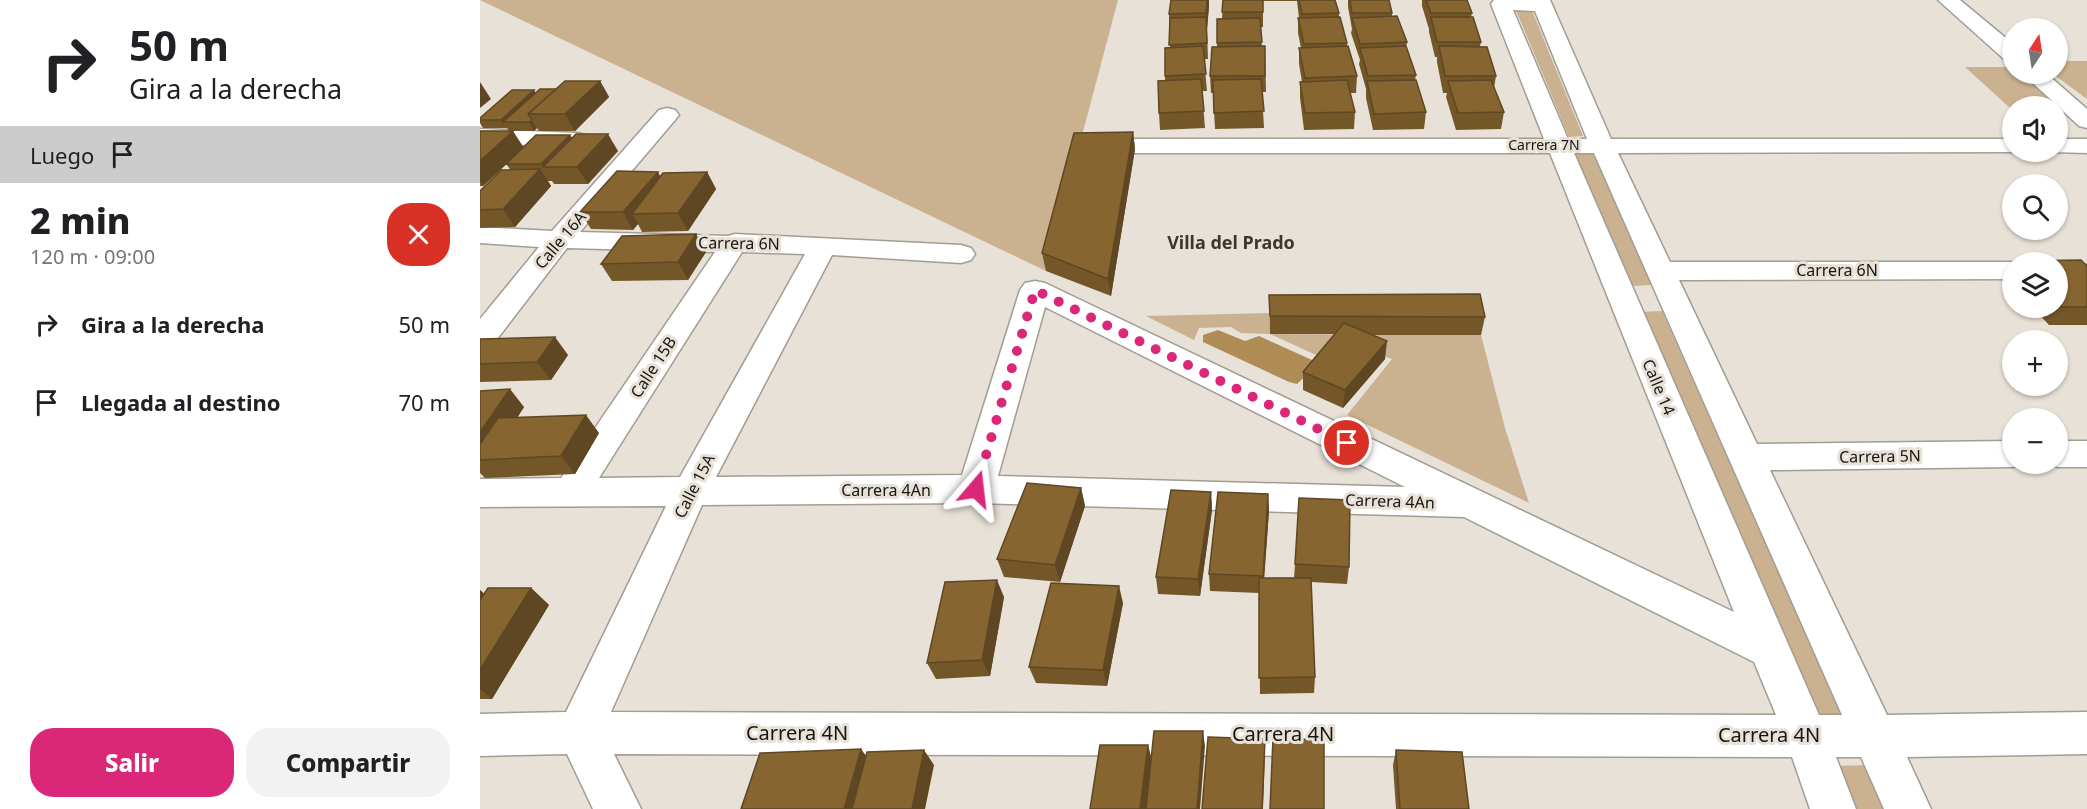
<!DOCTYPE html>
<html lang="es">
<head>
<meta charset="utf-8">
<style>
  :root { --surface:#fff; --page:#f2f2f2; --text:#202124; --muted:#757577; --accent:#db2777 }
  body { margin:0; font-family:"Noto Sans",sans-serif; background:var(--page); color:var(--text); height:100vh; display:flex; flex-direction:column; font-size:22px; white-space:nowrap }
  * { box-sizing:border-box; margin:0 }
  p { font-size:20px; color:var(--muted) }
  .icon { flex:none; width:33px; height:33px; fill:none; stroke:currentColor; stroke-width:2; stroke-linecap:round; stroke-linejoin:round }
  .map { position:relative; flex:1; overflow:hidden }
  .sheet { display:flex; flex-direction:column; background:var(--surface); width:480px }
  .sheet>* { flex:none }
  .hud { background:#fff; color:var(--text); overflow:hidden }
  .needle { width:39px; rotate:12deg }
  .buttons { position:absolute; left:1522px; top:18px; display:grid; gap:12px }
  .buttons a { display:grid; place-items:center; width:66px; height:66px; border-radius:50%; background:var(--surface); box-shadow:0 2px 4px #0004; font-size:30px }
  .pin { position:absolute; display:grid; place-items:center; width:51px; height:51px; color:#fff; margin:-26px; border:3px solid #fff; border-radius:50%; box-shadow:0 2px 6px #0007 }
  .me { position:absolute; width:66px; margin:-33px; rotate:17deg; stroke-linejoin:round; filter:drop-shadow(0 0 4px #0008) }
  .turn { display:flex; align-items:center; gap:21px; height:126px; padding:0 30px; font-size:27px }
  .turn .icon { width:78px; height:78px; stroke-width:2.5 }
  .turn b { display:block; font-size:42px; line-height:51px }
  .then { display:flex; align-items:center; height:57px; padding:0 30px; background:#0003; gap:12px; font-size:22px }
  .round { display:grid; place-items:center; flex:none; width:63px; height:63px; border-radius:24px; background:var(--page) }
  .summary { display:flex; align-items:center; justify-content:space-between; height:102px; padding:0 30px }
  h1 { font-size:36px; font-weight:800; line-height:45px }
  .primary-button { display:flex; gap:12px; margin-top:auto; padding:12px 30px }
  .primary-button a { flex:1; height:69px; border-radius:24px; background:var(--accent); color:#fff; font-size:24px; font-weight:800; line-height:69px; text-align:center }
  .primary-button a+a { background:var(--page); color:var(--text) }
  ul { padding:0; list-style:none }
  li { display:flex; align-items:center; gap:18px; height:78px; padding:0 30px }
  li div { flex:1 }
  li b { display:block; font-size:22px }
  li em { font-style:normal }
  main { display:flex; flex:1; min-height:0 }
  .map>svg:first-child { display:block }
  .green { fill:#cab18f }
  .water { fill:#af8b56 }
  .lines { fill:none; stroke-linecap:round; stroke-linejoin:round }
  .minor-casing { stroke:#a29c92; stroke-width:3 }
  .minor { fill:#fff; fill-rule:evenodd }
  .wall { fill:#745729 }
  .shaded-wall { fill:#5e4722 }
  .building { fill:#876530; stroke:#5e4722; stroke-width:1.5 }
  .route { stroke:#db2777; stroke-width:10; stroke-dasharray:0 18 }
  .labels { text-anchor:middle; stroke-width:6; stroke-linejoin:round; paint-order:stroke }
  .far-street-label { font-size:14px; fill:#181512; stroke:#e8e1d7 }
  .street-label { font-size:16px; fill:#181512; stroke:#e8e1d7 }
  .neighbourhood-label { font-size:18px; font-weight:bold; fill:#3d372f; stroke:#e8e1d7 }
  .near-street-label { font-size:20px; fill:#181512; stroke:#e8e1d7 }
</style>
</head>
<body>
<main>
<section class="sheet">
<div class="hud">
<div class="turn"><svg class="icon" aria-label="right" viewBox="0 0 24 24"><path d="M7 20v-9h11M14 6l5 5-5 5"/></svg><div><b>50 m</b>Gira a la derecha</div></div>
<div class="then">Luego<svg class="icon" aria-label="arrive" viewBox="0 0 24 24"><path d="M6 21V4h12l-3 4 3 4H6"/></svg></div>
</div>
<div class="summary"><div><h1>2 min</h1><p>120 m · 09:00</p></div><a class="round" style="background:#d93025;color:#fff"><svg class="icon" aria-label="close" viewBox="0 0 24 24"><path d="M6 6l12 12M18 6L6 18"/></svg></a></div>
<ul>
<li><svg class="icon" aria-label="right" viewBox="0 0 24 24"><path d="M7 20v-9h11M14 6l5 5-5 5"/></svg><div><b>Gira a la derecha</b></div><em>50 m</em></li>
<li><svg class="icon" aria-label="arrive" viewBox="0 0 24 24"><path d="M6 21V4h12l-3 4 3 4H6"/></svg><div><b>Llegada al destino</b></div><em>70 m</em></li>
</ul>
<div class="primary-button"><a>Salir</a><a>Compartir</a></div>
</section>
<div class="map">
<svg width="1607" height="809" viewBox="0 0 1607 809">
  <rect width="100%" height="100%" fill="#e8e1d7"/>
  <g class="green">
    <path d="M0 0H638L566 271Z"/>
    <path d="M1035 8H1051L1103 136 1089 137Z"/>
    <path d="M1578 61H1607V99L1573 74H1578Z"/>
    <path d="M1485 67H1533V74H1541L1581 107H1529Z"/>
    <path d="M1093 151H1113L1172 285 1152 286Z"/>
    <path d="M1182 311 1364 720 1333 719 1160 312Z"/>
    <path d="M789 313 790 334 1001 335 1025 428 1049 503 867 415 912 359 863 341 847 360 790 334 761 333 751 327 719 328 714 340 666 316Z"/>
    <path d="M1391 765 1410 809H1369L1353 766Z"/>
  </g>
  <path class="water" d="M738 330 765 341 779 336 832 360 834 368 817 384 809 382 723 342V335Z"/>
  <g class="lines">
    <g class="minor-casing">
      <g id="minor">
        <path d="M1014 0H1070L1131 139H1533V152H1540L1138 153 1190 262H1538H1533V279L1199 280 1277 444 1533 441V464H1544L1533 467 1290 470 1407 715 1607 712V754L1427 757 1451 809H1404L1381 757H1356L1376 809H1330L1312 757 134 754 161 809H113L87 754 0 756V714L86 712 186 506 0 507V479L81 478 235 252 87 248 11 347 0 350V319L59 247 0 243V227L72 231 179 110 187 108 195 110 199 115 195 120 100 232 248 236 255 234 481 245 491 248 495 254 491 260 481 263 352 255 236 477 482 475 540 290 545 283 555 281 565 283 1254 612 1070 153H609L600 151 597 146 600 141 609 139H1064L1011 4ZM1033 10 1055 11 1107 139H1088ZM1094 153H1114L1362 715H1339ZM262 252 325 254 200 477 119 478ZM565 307 925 487 518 476ZM496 503 984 517 1274 662 1296 715 131 712 222 505Z"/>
        <path d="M1458 0H1480L1533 44V61L1525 60Z"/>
        <path d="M1543 74H1567L1607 109V128L1599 126Z"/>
        <path d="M0 129 97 133 106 135 109 140 106 145 97 147 0 143Z"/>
        <path d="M1578 139H1607V153L1571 152H1578Z"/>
        <path d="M1578 441H1607V467H1578L1567 464H1578Z"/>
      </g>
    </g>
    <use href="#minor" class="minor"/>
  </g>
  <g class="wall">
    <path d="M743 0H909L912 13V16L927 42 926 48 936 75 935 80 946 112 944 129 893 130 886 98V89L879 64 880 60 871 33 872 29 868 7V0H855L859 13V17L867 43V47L877 76 876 93H870L875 112 874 129 824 130 820 98V82H822L819 64V48H821L818 33V18H819L817 1H783V27H780L782 46H785L786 92H782L784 128 735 129 733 93H731L730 76 737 47V19H742Z"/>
    <path d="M942 0H989H987L992 13 991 17 1001 42 1000 46 1016 76 1014 88 1024 112 1021 129 976 130 966 97 967 93H963L957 62V57H955L949 32V29L942 6Z"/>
    <path d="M729 6 727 29 728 59H724L727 91H722L725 128 680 130 679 113 685 81V76L690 48 689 14Z"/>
    <path d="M120 81 129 97 95 131H59L57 128 54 131H29L27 128H3L0 123V118L56 93Z"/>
    <path d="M0 131 43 147 90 135 92 138 138 151 108 184H74L72 181H68L71 186 35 227 0 228V191L30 169 26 164 3 186H0Z"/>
    <path d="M653 132 655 149 631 296 566 271 562 253Z"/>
    <path d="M227 172 236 189 208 231 162 232 158 224 153 230 111 229 100 212 180 176Z"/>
    <path d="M216 234 226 252 208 280 132 281 121 264Z"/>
    <path d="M1601 260 1605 265 1607 263V325H1569L1553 308H1578V262H1538L1540 261Z"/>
    <path d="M1533 270V285L1527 278Z"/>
    <path d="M789 295 1005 317 1001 335H891L905 359 863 408 823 390V372L855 334H790Z"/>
    <path d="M0 339 88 355 71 380 0 382Z"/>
    <path d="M0 391 44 407 37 418 119 433 95 474 5 478 0 473Z"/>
    <path d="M601 488 605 506 580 582 524 577 517 559Z"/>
    <path d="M731 492 732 510 720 596 678 594 676 577Z"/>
    <path d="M788 494 789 511 784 578H814L815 564 869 567 867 584 831 582 835 677 834 693 780 694 779 593 730 591 729 574Z"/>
    <path d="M51 588 69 605 12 699H0V590L4 594Z"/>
    <path d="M524 597 510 676 456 679 447 663Z"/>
    <path d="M643 603 627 686 556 683 549 667Z"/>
    <path d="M916 750 989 809H916L913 765Z"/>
  </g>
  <g class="shaded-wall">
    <path d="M727 0H729V6L727 29 726 13Z"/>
    <path d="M120 81 129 97 95 131 85 114Z"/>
    <path d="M0 82 11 99 0 108Z"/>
    <path d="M54 90 59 99 23 122 26 129 21 120Z"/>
    <path d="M52 120 57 128 54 131 49 122Z"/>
    <path d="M33 131 44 148 3 186 0 181V161Z"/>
    <path d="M653 132 655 149 631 296 628 279Z"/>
    <path d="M128 134 138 151 108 184 97 167Z"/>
    <path d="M90 135 100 152 63 167 61 164Z"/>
    <path d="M60 169 71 186 35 227 23 209Z"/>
    <path d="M178 172 187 189 152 214 158 224 153 230 143 212Z"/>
    <path d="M227 172 236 189 208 231 198 213Z"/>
    <path d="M216 234 226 252 208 280 198 262Z"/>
    <path d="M75 337 88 355 71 380 57 362Z"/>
    <path d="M907 341 905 359 863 408 865 390Z"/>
    <path d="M30 389 44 407 10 459 0 449V432Z"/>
    <path d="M106 415 119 433 95 474 81 456Z"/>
    <path d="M601 488 605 506 580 582 575 565Z"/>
    <path d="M731 492 732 510 720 596 718 579Z"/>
    <path d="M788 494 789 511 783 594V576Z"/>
    <path d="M517 580 524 597 510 676 502 660Z"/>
    <path d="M639 586 643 603 627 686 623 670Z"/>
    <path d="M51 588 69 605 12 699 0 689V670Z"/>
    <path d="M0 590 19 607 0 636Z"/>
    <path d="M723 731 725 746 720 809H717Z"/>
    <path d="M785 739V754L783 809H782Z"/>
    <path d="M668 745 672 760 666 809H660Z"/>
    <path d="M381 749 392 764 380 809H364Z"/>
    <path d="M444 750 454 765 445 809H432Z"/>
  </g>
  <g class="building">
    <path d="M691 0H727L726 13 689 14Z"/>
    <path d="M743 0H783V12H742Z"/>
    <path d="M819 0H855L859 13 822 14Z"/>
    <path d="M870 0H909L912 13H872Z"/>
    <path d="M946 0H987L992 13H951Z"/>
    <path d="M917 16 927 42 880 44 872 18Z"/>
    <path d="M726 17 727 43 689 45 690 18Z"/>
    <path d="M860 17 867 43 824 44 818 18Z"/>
    <path d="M951 17H993L1001 42H957Z"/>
    <path d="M780 18 782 42 737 43V19Z"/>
    <path d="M723 46 726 74 685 76V48Z"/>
    <path d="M785 46V76H730L732 47Z"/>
    <path d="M868 46 877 76 825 78 819 48Z"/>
    <path d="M926 46 936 75 888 76 880 48Z"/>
    <path d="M959 46 1007 47 1016 76H965Z"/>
    <path d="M721 79 724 111 679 113 678 81Z"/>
    <path d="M781 79 784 111 734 113 733 80Z"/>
    <path d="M867 80 875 112 825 113 820 82Z"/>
    <path d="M936 80 946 112 894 114 887 81Z"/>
    <path d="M1011 80 1024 112 978 113 968 81Z"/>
    <path d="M85 81H120L85 114H48Z"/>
    <path d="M60 89H76L48 114 52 120 49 122H23Z"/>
    <path d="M32 90H54L21 120H0V118Z"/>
    <path d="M0 131H33L0 161Z"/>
    <path d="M653 132 628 279 562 253 594 133Z"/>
    <path d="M96 134H128L97 167H63Z"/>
    <path d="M56 135H90L61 164H26Z"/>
    <path d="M60 169 23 209 0 210V191L21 170Z"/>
    <path d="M137 171 178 172 143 212H100Z"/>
    <path d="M227 172 198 213 152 214 183 173Z"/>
    <path d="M216 234 198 262 121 264 142 236Z"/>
    <path d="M1601 260 1607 266V307H1582L1578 302V262H1542L1540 261Z"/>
    <path d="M1000 294 1005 317 790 316 789 295Z"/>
    <path d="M864 323 907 341 865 390 823 372Z"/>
    <path d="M75 337 57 362 0 364V339Z"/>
    <path d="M30 389 0 432V391Z"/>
    <path d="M106 415 81 456 0 460V444L18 418Z"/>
    <path d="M547 483 601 488 575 565 517 559Z"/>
    <path d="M691 490 731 492 718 579 676 577Z"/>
    <path d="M738 492 788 494 783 576 729 574Z"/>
    <path d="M819 498 870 500 869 567 815 564Z"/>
    <path d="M779 578H831L835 677 779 678Z"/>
    <path d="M517 580 502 660 447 663 465 582Z"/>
    <path d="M571 583 639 586 623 670 549 667Z"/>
    <path d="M8 588H51L0 670V600Z"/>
    <path d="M674 731H723L717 809H666Z"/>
    <path d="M728 737 785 739 782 809H722Z"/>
    <path d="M793 738 844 740V809H790Z"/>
    <path d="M620 745H668L660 809H610Z"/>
    <path d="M381 749 364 809H261L280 753Z"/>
    <path d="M444 750 432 809H372L387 752Z"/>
    <path d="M916 750 982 752 989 809H920Z"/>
  </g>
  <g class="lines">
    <path class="route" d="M496 489 555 290 867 443"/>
  </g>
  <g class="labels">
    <g class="far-street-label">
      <text x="1064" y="150">Carrera 7N</text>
    </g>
    <g class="street-label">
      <text transform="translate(80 240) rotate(-50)" y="6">Calle 16A</text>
      <text transform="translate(259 243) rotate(1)" y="6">Carrera 6N</text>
      <text x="1357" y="276">Carrera 6N</text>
      <text transform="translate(173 367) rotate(-57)" y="6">Calle 15B</text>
      <text transform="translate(1179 387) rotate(67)" y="6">Calle 14</text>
      <text transform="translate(1400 456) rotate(-1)" y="6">Carrera 5N</text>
      <text transform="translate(214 486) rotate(-63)" y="6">Calle 15A</text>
      <text x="406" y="496">Carrera 4An</text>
      <text transform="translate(910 501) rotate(2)" y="6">Carrera 4An</text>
    </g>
    <g class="neighbourhood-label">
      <text x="751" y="249">Villa del Prado</text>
    </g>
    <g class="near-street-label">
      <text x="317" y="740">Carrera 4N</text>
      <text x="803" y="741">Carrera 4N</text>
      <text x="1289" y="742">Carrera 4N</text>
    </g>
  </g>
</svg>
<div class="buttons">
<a><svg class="needle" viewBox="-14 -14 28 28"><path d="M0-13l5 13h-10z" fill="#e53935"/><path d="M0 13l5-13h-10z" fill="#757577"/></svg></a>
<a><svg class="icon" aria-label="sound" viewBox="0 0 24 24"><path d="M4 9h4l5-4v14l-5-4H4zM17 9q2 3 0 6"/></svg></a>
<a><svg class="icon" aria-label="search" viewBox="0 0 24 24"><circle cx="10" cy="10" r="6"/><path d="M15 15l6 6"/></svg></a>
<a><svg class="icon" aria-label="layers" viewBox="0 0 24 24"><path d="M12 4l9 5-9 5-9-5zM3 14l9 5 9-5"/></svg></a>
<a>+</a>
<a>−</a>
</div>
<div class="pin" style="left:867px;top:443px;background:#d93025"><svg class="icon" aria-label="arrive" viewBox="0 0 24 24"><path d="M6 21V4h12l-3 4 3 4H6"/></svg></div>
<svg class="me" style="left:496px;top:489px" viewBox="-20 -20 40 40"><path d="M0-17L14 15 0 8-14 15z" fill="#db2777" stroke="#fff" stroke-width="4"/></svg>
</div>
</main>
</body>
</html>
